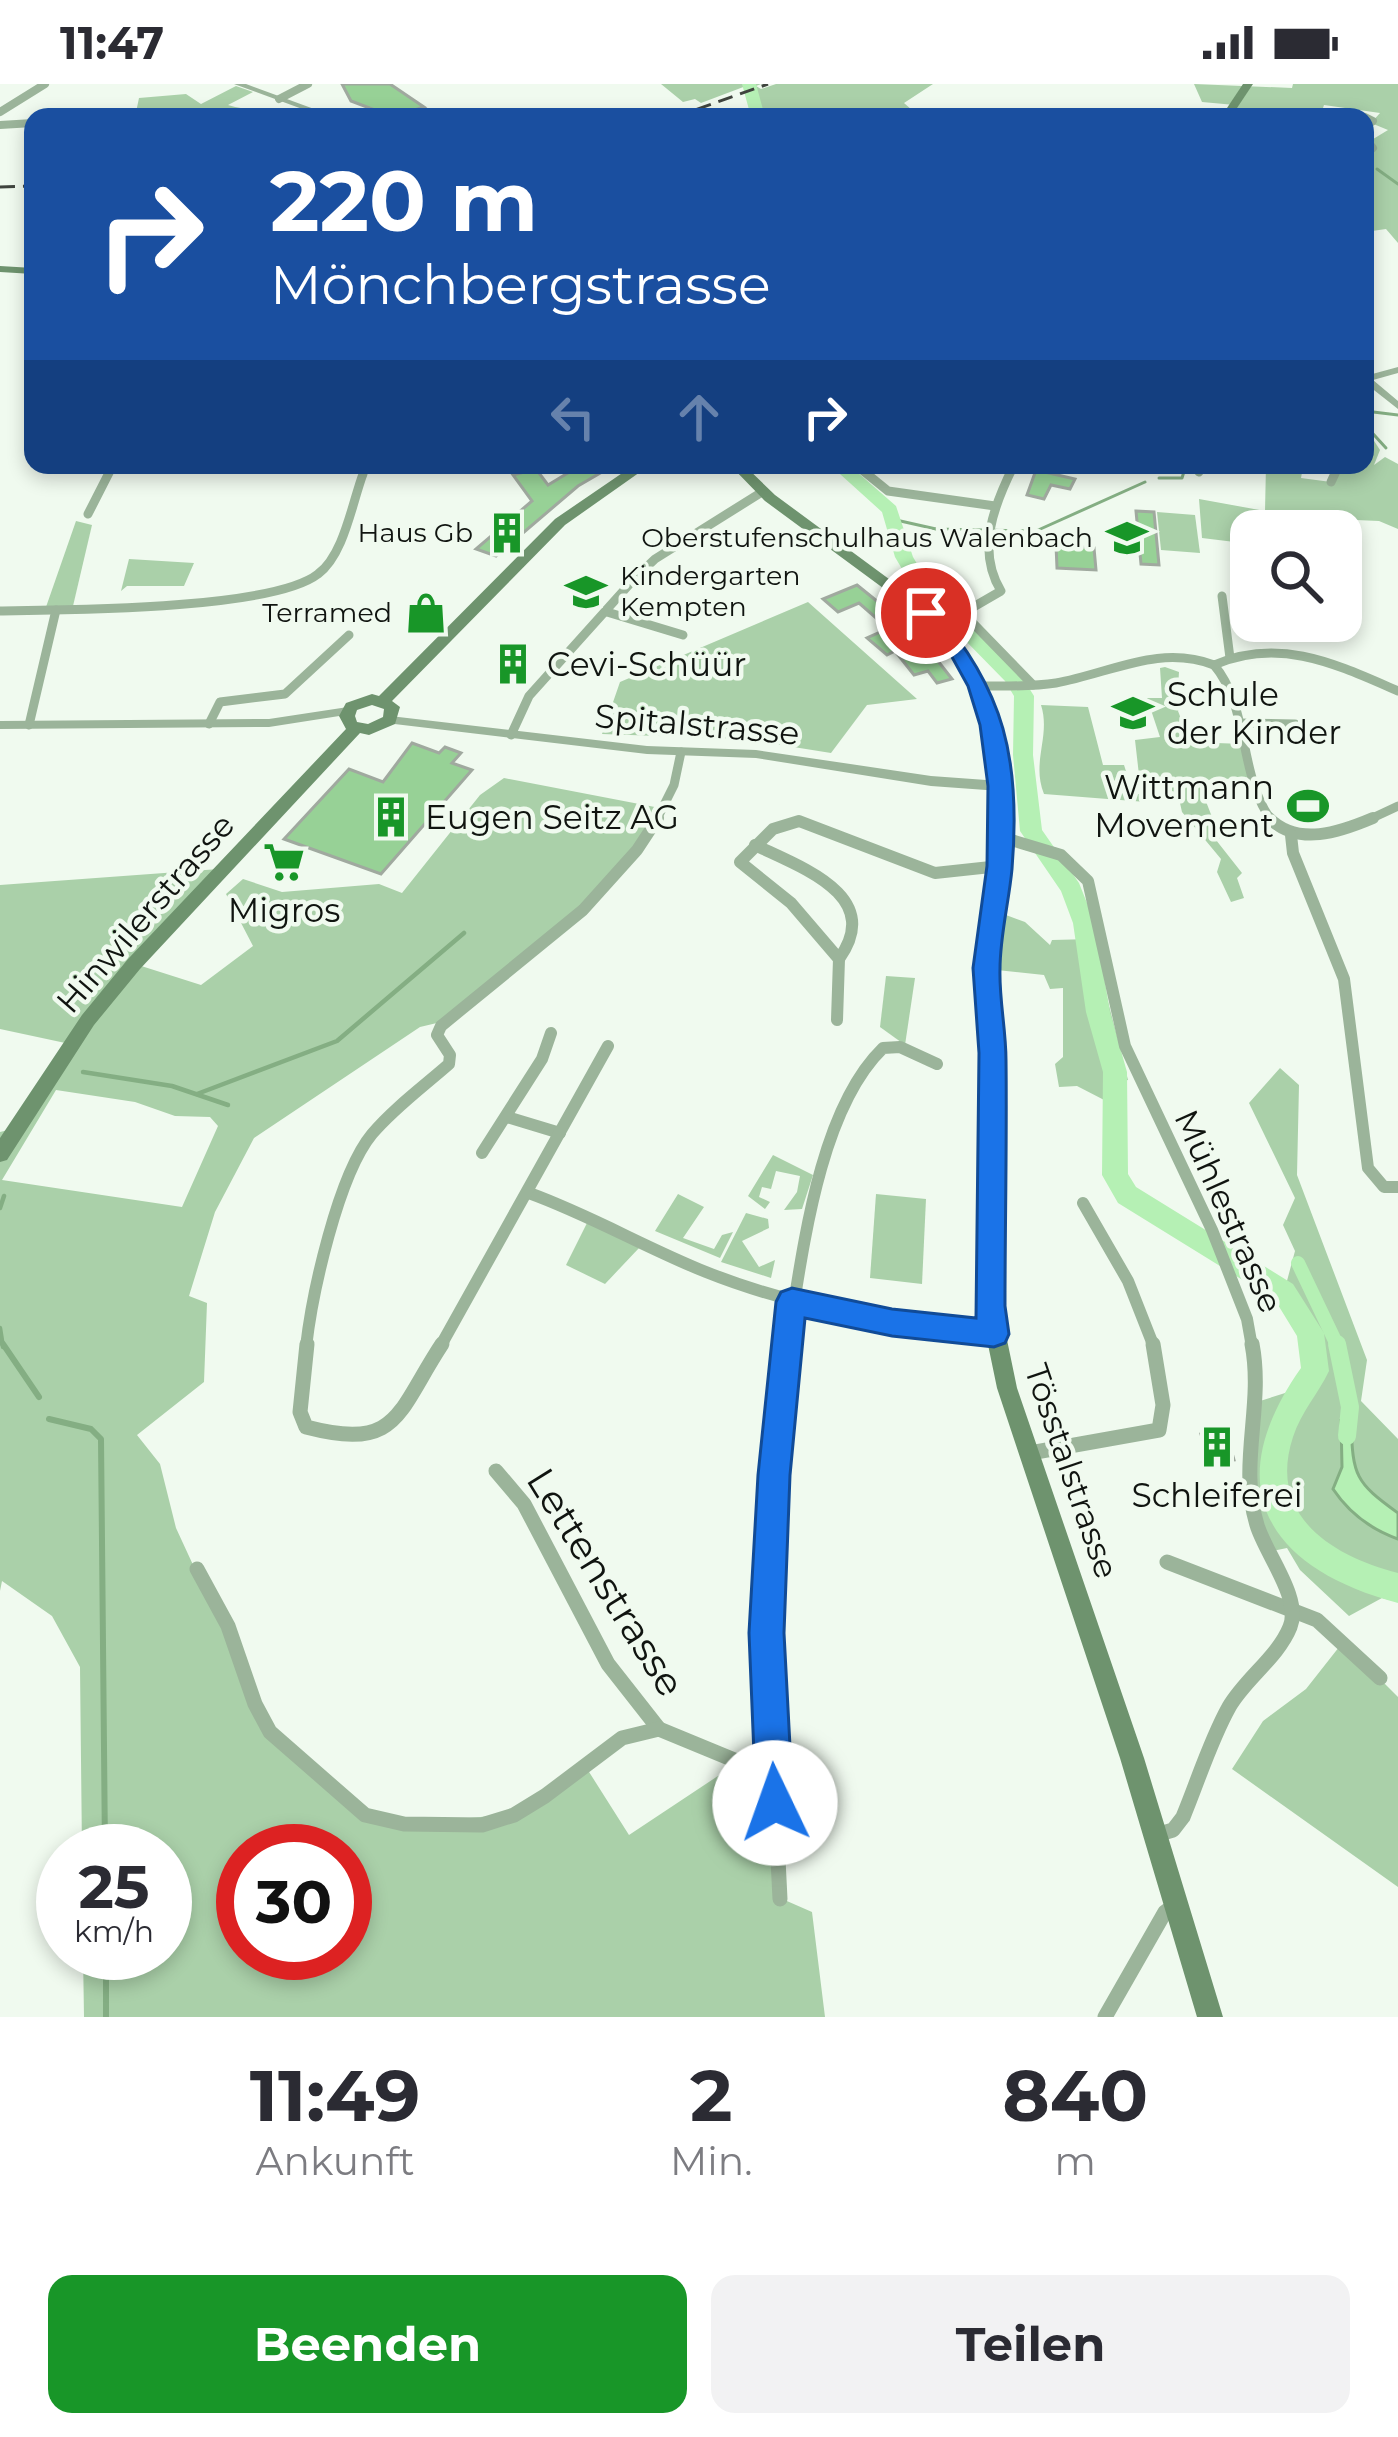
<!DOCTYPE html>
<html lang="de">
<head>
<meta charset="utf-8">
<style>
  :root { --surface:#fff; --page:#f2f2f3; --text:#2b2b33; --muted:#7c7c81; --accent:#189628 }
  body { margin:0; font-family:Montserrat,sans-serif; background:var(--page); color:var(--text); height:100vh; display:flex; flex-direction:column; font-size:45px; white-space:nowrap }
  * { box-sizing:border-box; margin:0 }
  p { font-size:39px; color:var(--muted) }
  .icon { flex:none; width:66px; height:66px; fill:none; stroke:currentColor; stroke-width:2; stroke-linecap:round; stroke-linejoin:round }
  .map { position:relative; height:1933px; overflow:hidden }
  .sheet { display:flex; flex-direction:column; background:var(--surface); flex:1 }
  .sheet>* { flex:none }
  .top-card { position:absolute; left:24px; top:24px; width:1350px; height:366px; border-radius:24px; box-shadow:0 6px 18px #0003; background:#1a4fa0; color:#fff; overflow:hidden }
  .controls { position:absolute; left:1230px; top:426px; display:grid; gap:24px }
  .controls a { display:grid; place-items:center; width:132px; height:132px; border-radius:24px; background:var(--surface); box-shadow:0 6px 18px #0003; font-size:60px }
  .speed { position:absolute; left:36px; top:1740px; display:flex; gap:24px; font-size:60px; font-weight:700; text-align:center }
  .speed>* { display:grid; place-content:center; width:156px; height:156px; border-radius:50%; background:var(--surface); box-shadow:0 6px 18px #0003; line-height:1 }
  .speed small { font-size:30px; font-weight:400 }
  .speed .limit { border:18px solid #d22; background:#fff; color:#111 }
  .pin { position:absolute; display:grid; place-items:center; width:102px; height:102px; color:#fff; margin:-51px; border:6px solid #fff; border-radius:50%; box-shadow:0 3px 12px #0007 }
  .me { position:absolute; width:132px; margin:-66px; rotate:357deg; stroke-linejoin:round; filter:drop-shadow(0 0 9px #0008) }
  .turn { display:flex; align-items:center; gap:42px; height:252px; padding:0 48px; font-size:54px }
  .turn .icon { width:156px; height:156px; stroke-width:2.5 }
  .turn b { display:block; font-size:84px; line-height:102px }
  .lanes { display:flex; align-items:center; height:114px; padding:0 48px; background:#0003; justify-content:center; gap:60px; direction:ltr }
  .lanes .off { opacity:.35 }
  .eta { display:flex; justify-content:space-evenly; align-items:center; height:204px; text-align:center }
  .eta b { font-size:72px; font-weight:700; line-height:84px }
  .action { display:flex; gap:24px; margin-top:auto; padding:24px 48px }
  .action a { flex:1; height:138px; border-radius:24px; background:var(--accent); color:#fff; font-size:48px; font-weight:700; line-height:138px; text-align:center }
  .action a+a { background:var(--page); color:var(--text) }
  .status { display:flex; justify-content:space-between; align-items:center; height:84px; padding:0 60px; background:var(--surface); direction:ltr }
  .status svg { height:33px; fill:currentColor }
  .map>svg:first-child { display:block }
  .green { fill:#aad0a9; fill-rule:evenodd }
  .water { fill:#b5f0b4; stroke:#84ae83; stroke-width:3 }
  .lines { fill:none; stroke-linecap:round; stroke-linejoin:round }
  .stream-far2 { stroke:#84ae83; stroke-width:3 }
  .stream-far1 { stroke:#84ae83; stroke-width:4.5 }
  .stream { stroke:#84ae83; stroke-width:6 }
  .canal-far1 { stroke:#b5f0b4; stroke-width:14 }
  .canal { stroke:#b5f0b4; stroke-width:18 }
  .river { fill:#b5f0b4; fill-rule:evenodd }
  .building { fill:#97d196; stroke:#a0a99f; stroke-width:3 }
  .minor-far3 { stroke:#9bb49a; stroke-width:8 }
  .minor-far2 { stroke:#9bb49a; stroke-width:9 }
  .minor-far1 { stroke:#9bb49a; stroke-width:12 }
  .minor { stroke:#9bb49a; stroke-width:15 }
  .tertiary { fill:#9bb49a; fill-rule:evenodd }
  .secondary { fill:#6e936e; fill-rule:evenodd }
  .rail { stroke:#3f443e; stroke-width:3; stroke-dasharray:15 8; stroke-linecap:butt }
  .route { fill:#1a73e8; stroke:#114b97; stroke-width:3 }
  .labels { text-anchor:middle; stroke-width:9; stroke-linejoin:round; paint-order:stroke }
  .far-poi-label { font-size:27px; fill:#101410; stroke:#f0faef; text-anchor:end }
  .poi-label { font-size:33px; fill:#101410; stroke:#f0faef; text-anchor:start }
  .street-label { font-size:33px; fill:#101410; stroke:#f0faef }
  .near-street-label { font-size:39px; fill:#101410; stroke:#f0faef }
</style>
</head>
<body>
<div class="status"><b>11:47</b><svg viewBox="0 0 49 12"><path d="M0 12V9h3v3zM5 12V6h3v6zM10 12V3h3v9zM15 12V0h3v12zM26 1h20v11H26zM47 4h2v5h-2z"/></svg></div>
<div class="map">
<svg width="1398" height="1933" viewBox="0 0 1398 1933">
  <rect width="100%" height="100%" fill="#f0faef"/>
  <g class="green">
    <path d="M661 0H761L756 2 761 5 776 0H933L904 19 920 33H750L752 9 746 2 701 19 695 15 683 18Z"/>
    <path d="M1194 0 1292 4 1293 0H1398V159L1386 145 1365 148V60L1388 46 1371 39 1380 29 1324 21 1320 33H1226L1235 21 1202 18Z"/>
    <path d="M236 2 253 8 228 21C261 31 291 22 324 33H135L139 14 186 10 201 20Z"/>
    <path d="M1365 343 1380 366 1374 381 1385 373 1398 380V445L1379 437 1356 436 1348 444 1346 470 1341 469V447H1251V460L1202 454 1199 415 1265 427 1266 381 1303 383 1301 394 1331 398 1339 381H1365Z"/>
    <path d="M1157 428 1195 431 1200 469 1161 466Z"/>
    <path d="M76 437 92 441 73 522 46 523Z"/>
    <path d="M129 475 194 479 184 502H127L121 507Z"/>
    <path d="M808 518 917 615 867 621 831 669 743 655 602 650 620 598Z"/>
    <path d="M1165 583 1179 588 1178 604 1171 607 1181 621 1178 627 1190 658 1243 660 1253 693 1198 697 1212 733 1228 750 1216 756 1242 789 1237 794 1244 814 1231 818 1217 788 1221 775 1182 728 1178 710 1139 691 1135 656 1160 653 1147 614H1162L1160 584Z"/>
    <path d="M1041 621 1088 623 1103 681H1124L1133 709 1144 711 1146 718 1044 710C1031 678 1051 652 1041 621Z"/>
    <path d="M504 694 660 724 604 805 441 938 420 943 254 1054 215 1128 189 1212 207 1219 204 1298 137 1351 160 1380 176 1444 270 1648 365 1731 405 1740 514 1730 584 1680 629 1751 739 1678 773 1679 780 1814 812 1828 825 1933H84L83 1869H165V1767H82L80 1583 52 1532 2 1497 0 1507V1048L16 1044 70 960 0 945V801L219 785 135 880 201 901 253 862 226 810 243 795 282 808 379 800 402 809 480 711ZM56 1006 135 1018 175 1032 210 1033 218 1042 182 1123 2 1096ZM243 1767H345V1869H243Z"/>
    <path d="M1006 831 1025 838 1050 861 1052 856 1092 855 1128 996 1111 999 1108 1018 1077 1002 1059 1003 1055 980 1063 973V904L1050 905 1044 891 997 886Z"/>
    <path d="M886 892 915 894 905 961 880 943Z"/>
    <path d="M1280 984 1299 1001 1297 1091 1367 1276 1361 1317 1398 1355V1518L1382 1514 1349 1532 1300 1486 1287 1464 1268 1468 1252 1428 1257 1318 1301 1304 1315 1287 1310 1249 1284 1208 1295 1167 1283 1141 1295 1114 1249 1019Z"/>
    <path d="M773 1071 813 1091 802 1125 784 1126 797 1108 800 1092 776 1087 771 1105 762 1103 759 1113 770 1118 765 1125 748 1112Z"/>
    <path d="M678 1110 704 1123 683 1154 714 1165 722 1151 733 1148 720 1174 655 1147Z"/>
    <path d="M876 1110 926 1115 922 1200 870 1194Z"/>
    <path d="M746 1129 768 1135 769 1144 742 1157 759 1183 775 1176 771 1194 721 1178Z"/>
    <path d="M588 1137 639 1164 605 1200 566 1181Z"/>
    <path d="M1343 1558 1398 1613V1803L1232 1685 1263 1637 1306 1605Z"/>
  </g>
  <path class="water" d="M1341 1337 1351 1340C1353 1392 1355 1398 1398 1429V1455C1370 1445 1349 1429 1333 1405L1342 1383Z"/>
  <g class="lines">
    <g class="stream-far2">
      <path d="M1377 85 1398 100"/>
      <path d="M1365 327 1398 331"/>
      <path d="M1365 341 1386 364"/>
      <path d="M1159 394H1182L1186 381"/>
      <path d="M896 436 936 445 1036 447 1145 398"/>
    </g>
    <g class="stream-far1">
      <path d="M83 988 172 1002 228 1021"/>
      <path d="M197 1010 337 957 464 849"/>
      <path d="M0 1124 4 1112"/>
      <path d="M0 1244 3 1263"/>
    </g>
    <g class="stream">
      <path d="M3 1260 39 1313"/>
      <path d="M49 1335 91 1345 101 1355 105 1767"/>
      <path d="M106 1869V1933"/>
    </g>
    <path class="canal-far1" d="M1298 1179 1338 1263"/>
    <path class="canal" d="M1337 1260 1350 1323 1347 1352"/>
    <g class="river">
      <path d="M742 0H756L765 33H751Z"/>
      <path d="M830 381H849L896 422 913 473 926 495 1019 588 1034 612 1033 671 1042 746 1079 799 1095 839 1110 928 1127 988 1128 1090 1136 1103 1293 1200 1324 1249 1329 1287C1318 1310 1301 1328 1293 1353 1267 1432 1332 1472 1398 1489V1519C1267 1484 1217 1403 1301 1284L1297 1252 1275 1216 1118 1119 1102 1091 1103 988 1086 928 1073 839 1061 807 1020 747 1013 671 1014 612 1005 597 912 502 895 473 882 428Z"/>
    </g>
  </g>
  <g class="building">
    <path d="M342 0H390L424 23 393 33 351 17Z"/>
    <path d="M581 381H614L578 402 496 472 476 465 532 417 513 391 536 385 548 401Z"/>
    <path d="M1036 386 1075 395 1070 405 1051 401 1044 415 1027 411Z"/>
    <path d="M1136 427 1154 428 1159 481 1141 480Z"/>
    <path d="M1056 461 1094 464 1096 486 1057 484Z"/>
    <path d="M857 501 883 522 889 520 902 532 883 540 859 519 838 528 823 515Z"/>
    <path d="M887 545 912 567 927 563 952 595 937 599 928 587 914 591 895 567 887 571 867 554Z"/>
    <path d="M412 659 439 669 445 663 461 669 452 679 472 686 381 790 284 755 349 685 383 698Z"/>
    <path d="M1226 1348 1234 1376 1209 1378 1201 1350Z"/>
  </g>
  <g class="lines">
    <g class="minor-far3">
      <path d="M279 15 308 0"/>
      <path d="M0 28 45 0"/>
      <path d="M1365 33 1373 37 1365 43"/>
      <path d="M0 41 33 39"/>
      <path d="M1365 54 1373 64 1365 69"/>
    </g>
    <g class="minor-far2">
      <path d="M856 381 888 407 995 422"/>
      <path d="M1014 381C994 421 976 466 1001 507L963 529 1033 601"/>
      <path d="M1199 388 1201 381"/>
      <path d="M1331 398 1339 381"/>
      <path d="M88 430 113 381"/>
      <path d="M1222 512 1230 574"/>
      <path d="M0 527C64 526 272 526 318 490 344 471 352 419 363 390"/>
      <path d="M607 528 683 551"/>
      <path d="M1214 581C1250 623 1238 692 1272 737"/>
      <path d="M980 602C1005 602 1031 603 1056 599 1111 589 1159 560 1214 581 1280 552 1338 581 1398 607"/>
      <path d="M1237 639 1295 640"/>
      <path d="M209 640 220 618 285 610 349 551"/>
      <path d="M29 641 56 526"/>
      <path d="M511 651 529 612 635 494 655 475 762 408"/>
      <path d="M656 737 674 701 681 668"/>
      <path d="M1366 737 1398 722"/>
    </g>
    <g class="minor-far1">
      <path d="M1269 734C1298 763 1340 748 1373 734"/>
      <path d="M1291 751 1293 769 1344 895 1368 1084 1384 1103H1398"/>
      <path d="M1001 753 1061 771 1088 797 1125 962 1212 1146 1247 1235 1252 1263"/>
      <path d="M755 761C803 784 884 812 839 875"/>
      <path d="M837 936 839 875 791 819 740 778 773 745 799 737 935 789 1000 782"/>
      <path d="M507 1033 560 1049"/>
      <path d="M482 1069 542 975 551 949"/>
      <path d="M529 1109C590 1131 646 1164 706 1188 798 1225 896 1239 994 1250"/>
      <path d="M1083 1119 1128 1197 1154 1263"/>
      <path d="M306 1263C312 1210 338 1091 372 1050 394 1024 424 1002 449 980L450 971 437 951 441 942 583 826 637 766 658 734"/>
      <path d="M440 1263 608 962"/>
      <path d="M787 1263C802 1174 817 1028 883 964L900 963 937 980"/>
    </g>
    <g class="minor">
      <path d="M307 1260 300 1328 306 1343C399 1367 396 1330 442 1260"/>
      <path d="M1030 1369 1159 1346 1163 1321 1153 1260"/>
      <path d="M496 1387 524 1420 608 1580 659 1645"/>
      <path d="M1167 1478 1317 1536 1380 1594"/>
      <path d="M197 1485 228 1542 255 1620 270 1648 365 1731 404 1740 482 1741 514 1731 545 1712 622 1654 659 1645 739 1678 773 1679"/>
      <path d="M1156 1751 1173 1746 1183 1733C1198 1697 1210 1657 1229 1623 1245 1595 1278 1573 1290 1543 1302 1514 1265 1469 1257 1441 1238 1380 1264 1322 1252 1260"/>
      <path d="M780 1815C771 1632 758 1443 788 1260"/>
      <path d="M1105 1933 1165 1828 1176 1820"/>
    </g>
    <g class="tertiary">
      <path d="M234 0H246L336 33H324Z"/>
      <path d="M1398 283V289L1373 296 1398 317V325L1365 299V292Z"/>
      <path d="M348 623 352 624V630L269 643 0 645V637L269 635Z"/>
      <path d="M390 632 647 662 756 666 931 692 1000 697 1007 702 1000 707 931 702 756 674 647 670 386 639V633Z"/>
    </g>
    <g class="secondary">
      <path d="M1243 0H1253L1231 33H1221Z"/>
      <path d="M0 182 33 184V190L0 188Z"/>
      <path d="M634 381H650L565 441 392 617 400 623 395 640 369 651 360 649 140 885 94 941 7 1076 0 1078V1054L82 931 128 875 346 645 339 632 346 619 372 610 379 612 555 435ZM372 621 384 625 383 633 368 640 357 638 355 632 357 626Z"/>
      <path d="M730 381H744L775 411 931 526 968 569 997 631 1009 747 995 884 1001 969 1000 1222 1017 1304 1144 1674 1223 1933H1197L1120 1674 997 1304 980 1222 983 969 977 884 993 747 981 631 954 571 921 532 765 417Z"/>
    </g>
    <g class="rail">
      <path d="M675 33 768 0"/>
      <path d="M0 103 33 102"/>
    </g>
  </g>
  <path class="route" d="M926 522 933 524C1005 605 1021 677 1012 785 1009 818 1000 851 1000 885 999 915 1006 945 1006 976 1007 1058 1005 1140 1005 1222L1009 1250 1005 1259 994 1263 892 1252 805 1234 790 1391 784 1549 793 1719 788 1732 775 1738 762 1732 756 1719 749 1549 758 1391 776 1218 781 1208 792 1204 892 1225 976 1234 979 969 973 884 987 782 988 702 980 641 968 602 952 573 915 529Z"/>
  <defs>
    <g id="building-bare" transform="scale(3.24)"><path d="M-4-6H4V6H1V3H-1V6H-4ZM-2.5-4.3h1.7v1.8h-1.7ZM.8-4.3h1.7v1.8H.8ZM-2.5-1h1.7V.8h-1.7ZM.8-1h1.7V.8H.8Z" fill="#189628" stroke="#f0faef" stroke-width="2.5" paint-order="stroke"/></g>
    <g id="school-bare" transform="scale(3.24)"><path d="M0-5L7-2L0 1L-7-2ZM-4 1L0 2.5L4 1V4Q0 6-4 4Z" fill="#189628" stroke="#f0faef" stroke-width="2.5" paint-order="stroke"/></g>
    <g id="shop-bare" transform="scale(3.24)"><path d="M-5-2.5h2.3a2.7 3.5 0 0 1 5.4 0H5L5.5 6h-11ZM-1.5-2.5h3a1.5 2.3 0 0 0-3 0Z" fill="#189628" stroke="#f0faef" stroke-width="2.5" paint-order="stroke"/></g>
    <g id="stadium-bare" transform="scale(3.24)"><path d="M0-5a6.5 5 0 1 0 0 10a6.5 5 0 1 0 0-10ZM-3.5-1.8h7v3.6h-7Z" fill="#189628" stroke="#f0faef" stroke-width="2.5" paint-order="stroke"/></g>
    <g id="supermarket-bare" transform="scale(3.24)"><path d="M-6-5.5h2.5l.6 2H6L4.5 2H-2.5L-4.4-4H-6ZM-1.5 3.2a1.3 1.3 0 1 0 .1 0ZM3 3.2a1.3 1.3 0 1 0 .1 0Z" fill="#189628" stroke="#f0faef" stroke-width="2.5" paint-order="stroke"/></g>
  </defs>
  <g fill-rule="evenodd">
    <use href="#building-bare" x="507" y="449"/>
    <use href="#school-bare" x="1127" y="454"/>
    <use href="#school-bare" x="586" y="508"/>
    <use href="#shop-bare" x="426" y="529"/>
    <use href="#building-bare" x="513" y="580"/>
    <use href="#school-bare" x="1133" y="629"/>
    <use href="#stadium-bare" x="1308" y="722"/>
    <use href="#building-bare" x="391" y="733"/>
    <use href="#supermarket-bare" x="284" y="778"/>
    <use href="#building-bare" x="1217" y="1363"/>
  </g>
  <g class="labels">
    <g class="far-poi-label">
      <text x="473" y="458">Haus Gb</text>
      <text x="1093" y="463">Oberstufenschulhaus Walenbach</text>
      <text x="620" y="501" text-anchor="start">Kindergarten<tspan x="620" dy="31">Kempten</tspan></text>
      <text x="392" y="538">Terramed</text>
    </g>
    <g class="poi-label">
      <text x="547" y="592">Cevi-Schüür</text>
      <text x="1167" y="622">Schule<tspan x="1167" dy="38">der Kinder</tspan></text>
      <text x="1274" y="715" text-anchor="end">Wittmann<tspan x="1274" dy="38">Movement</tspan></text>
      <text x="425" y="745">Eugen Seitz AG</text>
      <text x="284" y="838" text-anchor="middle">Migros</text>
      <text x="1217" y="1423" text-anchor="middle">Schleiferei</text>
    </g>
    <g class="street-label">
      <text transform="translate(697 640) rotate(5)" y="12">Spitalstrasse</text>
      <text transform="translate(145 829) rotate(-49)" y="12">Hinwilerstrasse</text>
      <text transform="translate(1229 1127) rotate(66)" y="12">Mühlestrasse</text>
      <text transform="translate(1072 1387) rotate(71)" y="12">Tösstalstrasse</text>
    </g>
    <g class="near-street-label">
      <text transform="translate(606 1498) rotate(58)" y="14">Lettenstrasse</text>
    </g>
  </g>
</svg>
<div class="controls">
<a><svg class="icon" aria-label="search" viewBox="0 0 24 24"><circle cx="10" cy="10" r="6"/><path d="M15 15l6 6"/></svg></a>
</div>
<div class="speed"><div>25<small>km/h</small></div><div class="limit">30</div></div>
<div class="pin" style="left:926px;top:529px;background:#d93025"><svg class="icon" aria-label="arrive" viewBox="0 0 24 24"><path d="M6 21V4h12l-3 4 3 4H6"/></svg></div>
<svg class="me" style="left:775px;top:1719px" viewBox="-20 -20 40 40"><circle r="19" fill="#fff"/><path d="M0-13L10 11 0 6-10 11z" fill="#1a73e8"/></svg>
<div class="top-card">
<div class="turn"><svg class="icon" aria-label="right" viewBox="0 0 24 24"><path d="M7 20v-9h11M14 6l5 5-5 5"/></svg><div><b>220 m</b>Mönchbergstrasse</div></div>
<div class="lanes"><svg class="icon off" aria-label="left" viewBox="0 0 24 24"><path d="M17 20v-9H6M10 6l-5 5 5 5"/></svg><svg class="icon off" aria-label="ahead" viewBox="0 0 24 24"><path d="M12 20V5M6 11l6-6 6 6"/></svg><svg class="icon" aria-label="right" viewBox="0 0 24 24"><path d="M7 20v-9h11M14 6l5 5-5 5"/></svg></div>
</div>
</div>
<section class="sheet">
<div class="eta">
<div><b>11:49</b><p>Ankunft</p></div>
<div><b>2</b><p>Min.</p></div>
<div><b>840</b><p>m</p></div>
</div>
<div class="action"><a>Beenden</a><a>Teilen</a></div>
</section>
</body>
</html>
